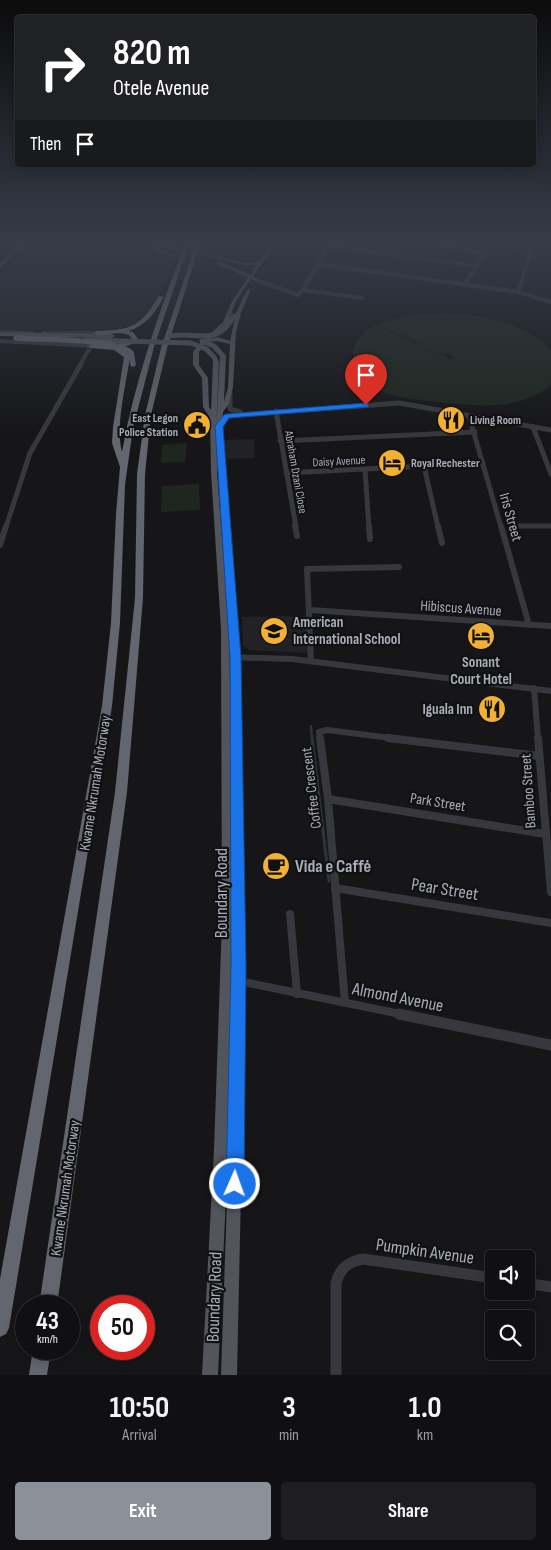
<!DOCTYPE html>
<html lang="en">
<head>
<meta charset="utf-8">
<style>
  :root { --surface:#101012; --page:#1e1e20; --text:#f1f3f6; --muted:#9c9d9f; --line:#303032; --accent:#8c9099 }
  body { margin:0; font-family:"Sofia Sans Condensed",sans-serif; background:var(--page); color:var(--text); height:100vh; display:flex; flex-direction:column; font-size:19px; white-space:nowrap }
  * { box-sizing:border-box; margin:0 }
  p { font-size:16px; color:var(--muted) }
  .icon { flex:none; width:28px; height:28px; fill:none; stroke:currentColor; stroke-width:2; stroke-linecap:round; stroke-linejoin:round }
  .map { position:relative; height:1375px; overflow:hidden }
  .details { display:flex; flex-direction:column; background:var(--surface); flex:1 }
  .details>* { flex:none }
  .guide { position:absolute; left:15px; top:15px; width:521px; height:152px; border-radius:5px; box-shadow:0 2px 12px #0003,0 0 0 1px var(--line); background:#202124; color:#fff; overflow:hidden }
  .fabs { position:absolute; left:485px; top:1250px; display:grid; gap:10px }
  .fabs a { display:grid; place-items:center; width:50px; height:50px; border-radius:5px; background:var(--surface); box-shadow:0 2px 12px #0003,0 0 0 1px var(--line); font-size:25px }
  .speed { position:absolute; left:15px; top:1295px; display:flex; gap:10px; font-size:25px; font-weight:700; text-align:center }
  .speed>* { display:grid; place-content:center; width:65px; height:65px; border-radius:50%; background:var(--surface); box-shadow:0 2px 12px #0003,0 0 0 1px var(--line); line-height:1 }
  .speed small { font-size:12px; font-weight:400 }
  .speed .limit { border:8px solid #d22; background:#fff; color:#111 }
  .pin { position:absolute; display:grid; place-items:center; width:42px; height:42px; color:#fff; margin:-51px -21px; border-radius:50% 50% 50% 0; rotate:-45deg; box-shadow:0 0 5px #0007 }
  .pin .icon { rotate:45deg }
  .me { position:absolute; width:55px; margin:-28px; rotate:2deg; stroke-linejoin:round; filter:drop-shadow(0 0 4px #0008) }
  .turn { display:flex; align-items:center; gap:18px; height:105px; padding:0 15px; font-size:22px }
  .turn .icon { width:65px; height:65px; stroke-width:2.5 }
  .turn b { display:block; font-size:35px; line-height:42px }
  .then { display:flex; align-items:center; height:48px; padding:0 15px; background:#0003; gap:10px; font-size:19px }
  .eta { display:flex; justify-content:space-evenly; align-items:center; height:85px; text-align:center }
  .eta b { font-size:30px; font-weight:700; line-height:35px }
  .action { display:flex; gap:10px; margin-top:auto; padding:10px 15px }
  .action a { flex:1; height:58px; border-radius:5px; background:var(--accent); color:#fff; font-size:20px; font-weight:700; line-height:58px; text-align:center }
  .action a+a { background:var(--page); color:var(--text) }
  .map>svg:first-child { display:block }
  .built { fill:#222225 }
  .green { fill:#1e261f }
  .lines { fill:none; stroke-linecap:round; stroke-linejoin:round }
  .stream-far2 { stroke:#2c353c; stroke-width:1 }
  .stream-far1 { stroke:#2c353c; stroke-width:2.5 }
  .stream { stroke:#2c353c; stroke-width:3 }
  .major-tunnel { stroke:#333438; stroke-width:5; stroke-dasharray:5 2.5; stroke-linecap:butt }
  .minor-far4 { stroke:#37383d; stroke-width:4 }
  .minor-far3 { stroke:#37383d; stroke-width:5 }
  .minor-far2 { stroke:#37383d; stroke-width:6 }
  .minor-far1 { stroke:#37383d; stroke-width:8 }
  .minor { stroke:#37383d; stroke-width:11 }
  .major { fill:#53555c; fill-rule:evenodd }
  .highway { fill:#63666e; fill-rule:evenodd }
  .major-bridge { stroke:#53555c; stroke-width:5 }
  .highway-bridge { stroke:#63666e; stroke-width:5.5 }
  .route { fill:#1a73e8; stroke:#114b97 }
  .labels { text-anchor:middle; stroke-width:4.5; stroke-linejoin:round; paint-order:stroke }
  .far-poi-label { font-size:12px; font-weight:bold; fill:#a8adb8; stroke:#111113; text-anchor:start }
  .far-street-label { font-size:12px; fill:#a8adb8; stroke:#111113 }
  .street-label { font-size:15px; fill:#a8adb8; stroke:#111113 }
  .poi-label { font-size:15px; font-weight:bold; fill:#a8adb8; stroke:#111113; text-anchor:start }
  .near-poi-label { font-size:18px; font-weight:bold; fill:#a8adb8; stroke:#111113; text-anchor:start }
  .near-street-label { font-size:18px; fill:#a8adb8; stroke:#111113 }
</style>
</head>
<body>
<div class="map">
<svg width="551" height="1375" viewBox="0 0 551 1375">
  <rect width="100%" height="100%" fill="#161618"/>
  <g class="built">
    <path d="M28 241H187L182 252 171 269 155 308 139 324 103 332 0 330V271Z"/>
    <path d="M254 439 255 458 223 459V440Z"/>
    <path d="M305 616 309 651 306 653 249 650 243 645 242 617Z"/>
  </g>
  <g class="green">
    <path d="M442 313C480 314 524 322 551 350V385C518 412 476 406 438 402 423 400 406 399 392 395 357 384 334 347 375 325L406 338 430 351 445 355 448 359 454 358 452 355 431 351 407 337 377 325 405 316Z"/>
    <path d="M187 443 185 462 161 463 162 445Z"/>
    <path d="M199 484 200 510 161 512 162 486Z"/>
  </g>
  <g class="lines">
    <path class="stream-far2" d="M493 241 524 251"/>
    <path class="stream-far1" d="M311 726 312 739"/>
    <path class="stream" d="M312 738 329 881"/>
    <g class="major-tunnel">
      <path d="M180 250 202 253"/>
      <path d="M175 256 205 260"/>
    </g>
    <g class="minor-far4">
      <path d="M425 241 484 254 465 284"/>
      <path d="M328 246 477 266"/>
      <path d="M318 264 518 292 551 302"/>
      <path d="M256 280 298 295 303 290 331 241"/>
      <path d="M303 290 362 298"/>
      <path d="M518 292 534 241"/>
      <path d="M0 332 32 333"/>
      <path d="M43 333H97"/>
      <path d="M0 341 91 346 80 365"/>
    </g>
    <g class="minor-far3">
      <path d="M230 393V409L240 412"/>
      <path d="M276 411 296 527"/>
      <path d="M469 416 501 527"/>
      <path d="M219 426 227 416 399 403 551 430"/>
      <path d="M533 427 551 474"/>
      <path d="M280 441 475 432"/>
      <path d="M424 466 438 527"/>
      <path d="M365 470 369 527"/>
      <path d="M286 473 483 463"/>
      <path d="M519 526H551"/>
      <path d="M6 527 30 453 81 364"/>
    </g>
    <g class="minor-far2">
      <path d="M295 526 297 536"/>
      <path d="M369 526 370 539"/>
      <path d="M438 526 442 543"/>
      <path d="M501 526 529 625"/>
      <path d="M0 545 6 526"/>
      <path d="M310 610 551 626"/>
      <path d="M225 657 292 659 551 691"/>
      <path d="M311 661 307 569 399 567"/>
      <path d="M534 688 538 739"/>
      <path d="M320 739 319 732 327 730 399 739"/>
    </g>
    <g class="minor-far1">
      <path d="M320 738 328 799 345 1003"/>
      <path d="M388 738 539 756"/>
      <path d="M538 738 551 892"/>
      <path d="M328 799 545 834"/>
      <path d="M335 888 551 923"/>
      <path d="M290 914 297 994"/>
      <path d="M239 981 405 1015"/>
    </g>
    <g class="minor">
      <path d="M399 1014 551 1045"/>
      <path d="M526 1283 551 1287"/>
      <path d="M336 1375V1283C340 1268 348 1262 363 1259L494 1278"/>
    </g>
    <g class="major">
      <path d="M22 241H26L0 268V264Z"/>
      <path d="M145 241H149L162 251 177 256 175 257 158 253Z"/>
      <path d="M153 241H158L182 250 178 251Z"/>
      <path d="M273 241H277L253 276 257 279 255 280 251 279 236 301 228 323 211 339 217 337 230 341 236 313 247 290 251 289 241 313 236 332 233 387 229 404 223 412 222 436 240 657 245 966 244 1053 237 1375H221L232 1053 233 940 228 1150 218 1375H202L214 1150 222 920 221 629 211 472 210 418 203 407 202 378 193 365V352L199 344 223 322 232 301 248 277 217 264V262H221L250 275 257 265H244L200 254V252L244 263 259 262ZM217 341 230 344 228 387 224 402 226 356 223 354 220 356 216 431 219 362 216 356H212L213 362 211 410 209 407 208 378 199 365V352L207 342ZM217 445 232 657 233 866 229 629 217 472Z"/>
      <path d="M0 332 112 334 115 336 112 338 0 336Z"/>
    </g>
    <g class="highway">
      <path d="M186 241H190L154 347 133 428 125 485 120 623 112 706 9 1328 6 1334 0 1337V1279L102 706 111 623 116 514 120 467 112 443 113 427 124 357 114 350 91 348 88 346C101 339 119 349 132 339L129 335 120 333 97 335 94 333 97 331C132 330 141 326 159 296L164 297C155 313 146 325 129 331L133 332 138 339C132 345 127 346 119 347L127 352 130 357C126 385 115 426 122 452 135 379 160 310 186 241Z"/>
      <path d="M197 241H201L167 348 151 415 145 474 143 598 127 792 57 1306H39L115 792 135 598 137 474 145 415 161 348Z"/>
      <path d="M33 1349H51L47 1375H29Z"/>
    </g>
    <g class="major-bridge">
      <path d="M170 336C199 331 217 347 234 316"/>
      <path d="M86 340 191 343 206 349 214 357"/>
      <path d="M202 341 214 346 223 356"/>
    </g>
    <path class="highway-bridge" d="M16 338C39 340 117 338 131 353L133 364"/>
  </g>
  <linearGradient id="sky" x2="0" y2="1"><stop stop-color="#0c0c0d"/><stop offset="0.56" stop-color="#363c48"/><stop offset="1" stop-color="#363c48" stop-opacity="0"/></linearGradient>
  <rect width="551" height="433" fill="url(#sky)"/>
  <path class="route" d="M366 403 369 405 368 407 229 418 223 427 241 657 246 966 244 1184 241 1190 235 1193 228 1190 226 1184 231 966 230 657 215 426 224 415 227 414Z"/>
  <defs>
    <g id="restaurant-disc" transform="scale(1.4375)"><circle r="9.5" fill="#f2b134" stroke="#111113"/><path d="M-5-6h1v4h1v-4h1v4h1v-4h1v5L-1.5 .5V6h-2V.5L-5-1ZM5-6V6H3V1.5H1.5Q1.5-4 5-6Z" fill="#111"/></g>
    <g id="civic-disc" transform="scale(1.4375)"><circle r="9.5" fill="#f2b134" stroke="#111113"/><path d="M-.6-6.5H3V-4.5H.6V-3L4-1V1h2V6H-6V1h2V-1L-.6-3ZM-1.2 2.5V6h2.4V2.5Z" fill="#111"/></g>
    <g id="hotel-disc" transform="scale(1.4375)"><circle r="9.5" fill="#f2b134" stroke="#111113"/><path d="M-6-4.5h1.5V1H6V5H4.5V3h-9V5H-6ZM-4 0a1.8 1.8 0 1 1 3.6 0ZM.5 0V-2.5h3Q6-2.5 6 0Z" fill="#111"/></g>
    <g id="school-disc" transform="scale(1.4375)"><circle r="9.5" fill="#f2b134" stroke="#111113"/><path d="M0-5L7-2L0 1L-7-2ZM-4 1L0 2.5L4 1V4Q0 6-4 4Z" fill="#111"/></g>
    <g id="cafe-disc" transform="scale(1.4375)"><circle r="9.5" fill="#f2b134" stroke="#111113"/><path d="M-5.5-4.5H6V0H3Q3 3.5 0 3.5H-2.5Q-5.5 3.5-5.5 0ZM3-3.2v2h1.7v-2ZM-6 4.5H4V6H-6Z" fill="#111"/></g>
  </defs>
  <g fill-rule="evenodd">
    <use href="#restaurant-disc" x="451" y="420"/>
    <use href="#civic-disc" x="197" y="425"/>
    <use href="#hotel-disc" x="392" y="463"/>
    <use href="#school-disc" x="274" y="631"/>
    <use href="#hotel-disc" x="481" y="636"/>
    <use href="#restaurant-disc" x="492" y="709"/>
    <use href="#cafe-disc" x="276" y="866"/>
  </g>
  <g class="labels">
    <g class="far-poi-label">
      <text x="178" y="422" text-anchor="end">East Legon<tspan x="178" dy="14">Police Station</tspan></text>
      <text x="470" y="424">Living Room</text>
      <text x="411" y="467">Royal Rechester</text>
    </g>
    <g class="far-street-label">
      <text transform="translate(339 461) rotate(-3)" y="4">Daisy Avenue</text>
      <text transform="translate(296 472) rotate(80)" y="4">Abraham Dzani Close</text>
    </g>
    <g class="street-label">
      <text transform="translate(511 517) rotate(74)" y="5">Iris Street</text>
      <text transform="translate(461 608) rotate(4)" y="5">Hibiscus Avenue</text>
      <text transform="translate(95 783) rotate(-81)" y="5">Kwame Nkrumah Motorway</text>
      <text transform="translate(311 788) rotate(-97)" y="5">Coffee Crescent</text>
      <text transform="translate(528 791) rotate(-94)" y="5">Bamboo Street</text>
      <text transform="translate(438 802) rotate(9)" y="5">Park Street</text>
      <text transform="translate(65 1188) rotate(-82)" y="5">Kwame Nkrumah Motorway</text>
    </g>
    <g class="poi-label">
      <text x="293" y="627">American<tspan x="293" dy="17">International School</tspan></text>
      <text x="481" y="667" text-anchor="middle">Sonant<tspan x="481" dy="17">Court Hotel</tspan></text>
      <text x="473" y="714" text-anchor="end">Iguala Inn</text>
    </g>
    <g class="near-poi-label">
      <text x="295" y="872">Vida e Caffė</text>
    </g>
    <g class="near-street-label">
      <text transform="translate(445 889) rotate(9)" y="6">Pear Street</text>
      <text transform="translate(221 893) rotate(-90)" y="6">Boundary Road</text>
      <text transform="translate(398 997) rotate(11)" y="6">Almond Avenue</text>
      <text transform="translate(425 1251) rotate(8)" y="6">Pumpkin Avenue</text>
      <text transform="translate(214 1297) rotate(-88)" y="6">Boundary Road</text>
    </g>
  </g>
</svg>
<div class="fabs">
<a><svg class="icon" aria-label="sound" viewBox="0 0 24 24"><path d="M4 9h4l5-4v14l-5-4H4zM17 9q2 3 0 6"/></svg></a>
<a><svg class="icon" aria-label="search" viewBox="0 0 24 24"><circle cx="10" cy="10" r="6"/><path d="M15 15l6 6"/></svg></a>
</div>
<div class="speed"><div>43<small>km/h</small></div><div class="limit">50</div></div>
<div class="pin" style="left:366px;top:405px;background:#d93025"><svg class="icon" aria-label="arrive" viewBox="0 0 24 24"><path d="M6 21V4h12l-3 4 3 4H6"/></svg></div>
<svg class="me" style="left:235px;top:1184px" viewBox="-20 -20 40 40"><circle r="17" fill="#1a73e8" stroke="#fff" stroke-width="3"/><path d="M0-11L8 9 0 5-8 9z" fill="#fff"/></svg>
<div class="guide">
<div class="turn"><svg class="icon" aria-label="right" viewBox="0 0 24 24"><path d="M7 20v-9h11M14 6l5 5-5 5"/></svg><div><b>820 m</b>Otele Avenue</div></div>
<div class="then">Then<svg class="icon" aria-label="arrive" viewBox="0 0 24 24"><path d="M6 21V4h12l-3 4 3 4H6"/></svg></div>
</div>
</div>
<section class="details">
<div class="eta">
<div><b>10:50</b><p>Arrival</p></div>
<div><b>3</b><p>min</p></div>
<div><b>1.0</b><p>km</p></div>
</div>
<div class="action"><a>Exit</a><a>Share</a></div>
</section>
</body>
</html>
